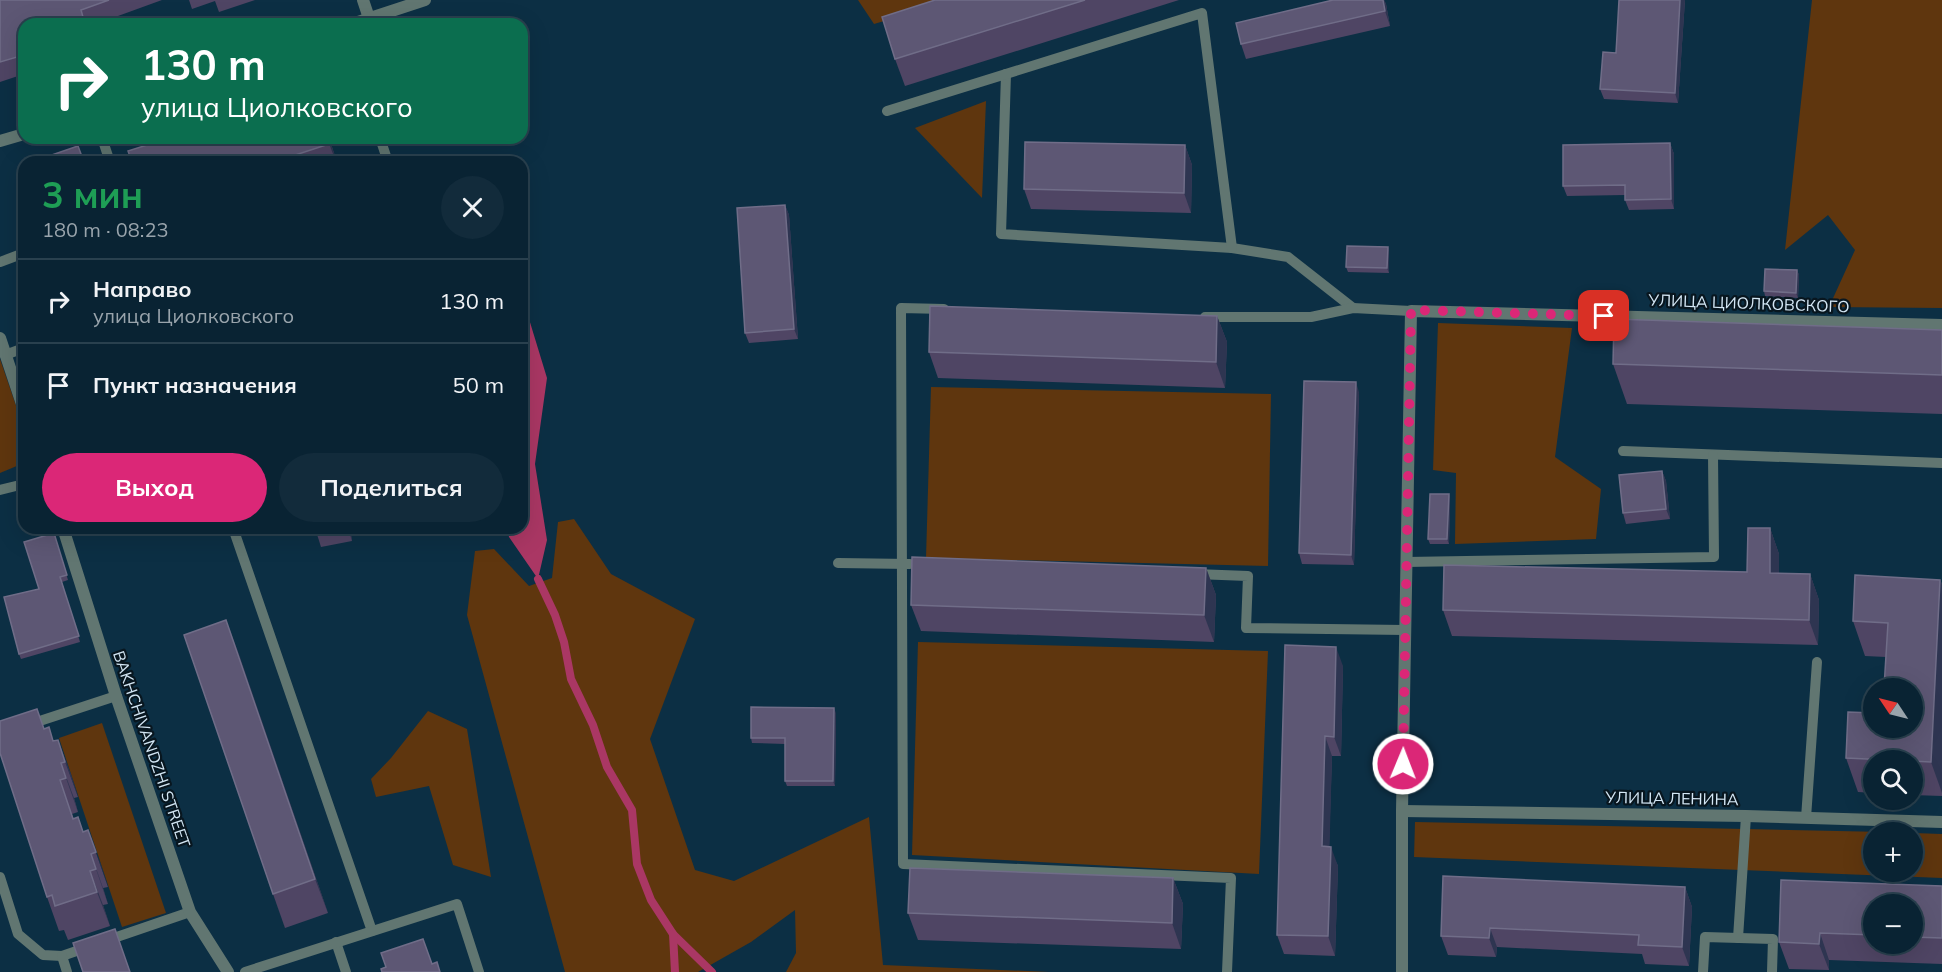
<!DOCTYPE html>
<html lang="ru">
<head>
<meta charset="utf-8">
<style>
  :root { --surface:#092333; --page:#122b3b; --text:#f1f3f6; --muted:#99a4ac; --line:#29404e; --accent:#db2777 }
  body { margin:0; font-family:Mulish,sans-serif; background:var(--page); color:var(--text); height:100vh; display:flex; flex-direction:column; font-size:22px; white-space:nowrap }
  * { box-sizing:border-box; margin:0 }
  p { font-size:20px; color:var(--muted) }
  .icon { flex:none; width:33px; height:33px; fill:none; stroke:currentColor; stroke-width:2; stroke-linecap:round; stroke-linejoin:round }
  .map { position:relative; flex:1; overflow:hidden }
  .side { position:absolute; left:18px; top:156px; width:510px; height:378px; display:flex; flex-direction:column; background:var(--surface); border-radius:18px; box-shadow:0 6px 24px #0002,0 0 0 2px var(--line) }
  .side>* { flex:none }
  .hud { position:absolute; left:18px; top:18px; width:510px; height:126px; border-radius:18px; box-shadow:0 6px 24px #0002,0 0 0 2px var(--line); background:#0b6e4f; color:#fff; overflow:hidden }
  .needle { width:39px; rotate:305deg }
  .fabs { position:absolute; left:1863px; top:678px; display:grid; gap:12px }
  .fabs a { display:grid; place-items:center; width:60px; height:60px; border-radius:50%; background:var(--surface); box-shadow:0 6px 24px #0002,0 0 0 2px var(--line); font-size:30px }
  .pin { position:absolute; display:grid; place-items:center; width:51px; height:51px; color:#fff; margin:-26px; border-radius:12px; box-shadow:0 3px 9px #0006 }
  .me { position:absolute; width:66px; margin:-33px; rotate:1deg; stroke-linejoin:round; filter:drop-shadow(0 0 4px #0008) }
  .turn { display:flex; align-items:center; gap:21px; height:126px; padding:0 24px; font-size:27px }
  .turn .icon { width:78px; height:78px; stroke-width:2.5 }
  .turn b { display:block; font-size:42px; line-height:51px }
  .round { display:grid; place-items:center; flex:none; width:63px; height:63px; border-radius:32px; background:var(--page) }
  .overview { display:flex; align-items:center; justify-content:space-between; height:102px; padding:0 24px }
  h1 { font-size:36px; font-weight:700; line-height:45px; color:#1e9e55 }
  .primary-button { display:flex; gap:12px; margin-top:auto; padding:12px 24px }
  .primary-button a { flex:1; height:69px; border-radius:36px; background:var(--accent); color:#fff; font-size:24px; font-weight:700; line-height:69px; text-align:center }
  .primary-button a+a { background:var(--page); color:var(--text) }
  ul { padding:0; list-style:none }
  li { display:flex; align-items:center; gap:18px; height:84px; padding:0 24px; border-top:2px solid var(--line) }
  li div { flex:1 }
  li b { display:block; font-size:22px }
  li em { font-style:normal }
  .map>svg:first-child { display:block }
  .green { fill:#5f360e }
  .water { fill:#aa3764 }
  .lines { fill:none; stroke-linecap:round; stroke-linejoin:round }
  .stream { stroke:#aa3764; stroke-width:8 }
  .service { stroke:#617671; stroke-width:10 }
  .minor { stroke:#617671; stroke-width:12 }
  .wall { fill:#4f4564; fill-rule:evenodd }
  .shaded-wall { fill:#2e3551 }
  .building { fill:#5d5774; stroke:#706d88; stroke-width:1.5 }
  .route { stroke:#db2777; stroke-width:10; stroke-dasharray:0 18 }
  .labels { text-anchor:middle; stroke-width:4.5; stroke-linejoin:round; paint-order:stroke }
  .street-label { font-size:16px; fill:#d4e7f5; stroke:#08161f }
</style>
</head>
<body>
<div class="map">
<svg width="1942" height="972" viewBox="0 0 1942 972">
  <rect width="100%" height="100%" fill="#0c2f44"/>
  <g class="green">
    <path d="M858 0H955L874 24Z"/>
    <path d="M1812 0H1942V308L1829 307 1855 250 1828 215 1785 250Z"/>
    <path d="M986 101 982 198 915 128Z"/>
    <path d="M1438 323 1572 328 1555 457 1601 489 1596 539 1455 544 1456 473 1433 470Z"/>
    <path d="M0 359 24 429V463L0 473Z"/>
    <path d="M931 387 1271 394 1268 566 926 558Z"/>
    <path d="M574 519 611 574 695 619 650 739 695 870 734 881 869 817 883 965 1049 972H786L796 953 795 910 751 942 698 972H565L467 615 475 551 494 549 529 586 552 578 558 522Z"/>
    <path d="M918 642 1268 651 1259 874 912 855Z"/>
    <path d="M428 711 467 729 491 877 453 865 429 786 376 797 371 779 391 758Z"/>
    <path d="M102 723 166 913 122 927 59 738Z"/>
    <path d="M1415 822 1885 832H1874V872H1912L1913 833 1942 834V878L1414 857Z"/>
  </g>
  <path class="water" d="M522 296 547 378 535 464 547 540 538 579 509 537 507 528H522Z"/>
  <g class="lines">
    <g class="stream">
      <path d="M538 579 555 615 564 642 571 679 593 725 607 767 632 810 637 864 651 900 673 934 712 972"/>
      <path d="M673 934 675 972"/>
    </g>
    <g class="service">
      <path d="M1006 74 1001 234 1232 248 1288 257 1353 308"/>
      <path d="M887 111 1202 13 1232 248"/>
      <path d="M102 138 110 162"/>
      <path d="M380 138 388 162"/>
      <path d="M0 262 24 253"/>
      <path d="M944 309 901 308 903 864 1231 878 1227 972"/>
      <path d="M1205 317H1311L1353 308 1411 311"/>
      <path d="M5 355 24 348"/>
      <path d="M1623 451 1942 463"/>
      <path d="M0 490 24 484"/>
      <path d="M233 528 372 931"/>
      <path d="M1406 562 1714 557 1713 455"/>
      <path d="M838 563 910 564"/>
      <path d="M1195 574 1248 576 1246 628 1405 630"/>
      <path d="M0 734 116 696"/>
      <path d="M1806 818 1817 662"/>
      <path d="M0 877 18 934 43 955 62 956 88 947"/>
      <path d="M1738 938 1746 816"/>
      <path d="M105 941 190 912"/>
      <path d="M336 942 346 972"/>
      <path d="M62 956 67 972"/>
      <path d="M245 972 457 904 479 972"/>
      <path d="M1703 972 1705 937 1773 939 1772 972"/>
    </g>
    <g class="minor">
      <path d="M363 0 369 18"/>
      <path d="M352 24 425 0"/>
      <path d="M0 141 24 134"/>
      <path d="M0 338 24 410"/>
      <path d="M63 528 116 696 190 912 228 972"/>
      <path d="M1402 811 1746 816 1942 822"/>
      <path d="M1402 972V811L1411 311 1942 325"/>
    </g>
  </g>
  <g class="wall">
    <path d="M0 0H162L96 24H24V74L0 82Z"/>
    <path d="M189 0H255L219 12 215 1 192 9Z"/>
    <path d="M935 0H1179L905 86 895 59Z"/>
    <path d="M1383 0H1384L1386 4 1390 26 1246 59 1241 44Z"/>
    <path d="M1685 0 1678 103 1604 99 1600 89 1616 53Z"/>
    <path d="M169 138H329L337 162H132Z"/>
    <path d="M1670 143 1674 154V209L1629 210 1625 200V195L1567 196 1563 186Z"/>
    <path d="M1185 145 1192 165 1191 213 1031 209 1024 189Z"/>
    <path d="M785 205 789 215 798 339 749 343 745 333Z"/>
    <path d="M1388 247 1389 252V273L1348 272 1346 267Z"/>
    <path d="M1797 270 1799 275 1798 298 1765 296 1764 291Z"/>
    <path d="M1217 316 1227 342 1225 388 938 378 929 352Z"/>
    <path d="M1942 330V414L1627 404 1613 364Z"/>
    <path d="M1359 392 1354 565 1302 564 1299 553Z"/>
    <path d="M1662 471 1666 481 1670 519 1626 524 1623 513Z"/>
    <path d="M1449 494 1450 499 1449 544H1430L1428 539Z"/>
    <path d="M315 528H350L352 541 321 547Z"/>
    <path d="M1770 528 1779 554V573L1810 574 1819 600 1818 645 1452 636 1443 610 1747 572Z"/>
    <path d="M54 533 68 580 62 582 80 642 21 659 19 654 39 589Z"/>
    <path d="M1206 568 1216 595 1214 642 921 631 911 605Z"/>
    <path d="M1940 580 1942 584V796L1912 795V760H1874V793L1858 792 1846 758 1912 728 1886 657 1865 656 1853 621Z"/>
    <path d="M226 620 328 913 285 928 273 894Z"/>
    <path d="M1285 645 1343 666 1341 756H1332L1329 847 1338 866 1335 956 1284 954 1277 935Z"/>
    <path d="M37 709 44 729 54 741 58 740 78 797 74 798 78 812 72 814 74 819 78 817 83 832 88 830 108 887 103 888 108 904 103 905 110 926 68 940 64 930 59 931 47 897Z"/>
    <path d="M836 713 835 786H787L785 781V744L752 743 751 738Z"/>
    <path d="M1173 878 1183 904 1181 949 918 940 908 913Z"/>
    <path d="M1781 880 1942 886V964L1829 960V970L1789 969 1779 942ZM1874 904H1912V944H1874Z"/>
    <path d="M1685 887 1692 907 1689 966 1645 964 1642 954 1497 947 1496 957 1448 955 1441 936Z"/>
  </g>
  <g class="shaded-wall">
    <path d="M1383 0H1384L1386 4 1390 26 1385 11Z"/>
    <path d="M1680 0H1685L1678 103 1675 93Z"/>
    <path d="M327 138H329L337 162H336Z"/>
    <path d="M1670 143 1674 154V209L1671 199Z"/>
    <path d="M1185 145 1192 165 1191 213 1184 193Z"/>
    <path d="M785 205 789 215 798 339 794 329Z"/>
    <path d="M1388 247 1389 252V273L1387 268Z"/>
    <path d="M1797 270 1799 275 1798 298 1796 293Z"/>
    <path d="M1217 316 1227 342 1225 388 1216 362Z"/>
    <path d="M1356 382 1359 392 1354 565 1351 555Z"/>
    <path d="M1662 471 1666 481 1670 519 1666 509Z"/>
    <path d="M1449 494 1450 499 1449 544 1447 539Z"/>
    <path d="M348 528H350L352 541Z"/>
    <path d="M1770 528 1779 554V599L1770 573Z"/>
    <path d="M1206 568 1216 595 1214 642 1204 615Z"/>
    <path d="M1810 574 1819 600 1818 645 1809 620Z"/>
    <path d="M1940 580 1942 584V793L1931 762Z"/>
    <path d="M226 620 239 654 328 913 315 879Z"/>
    <path d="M1336 647 1343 666 1341 756 1334 737Z"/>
    <path d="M834 708 836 713 835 786 833 781Z"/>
    <path d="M1325 736 1332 756 1329 866 1322 846Z"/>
    <path d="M58 740 71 774 78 797 65 762Z"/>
    <path d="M61 763 74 798 78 812 66 778Z"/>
    <path d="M88 830 101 865 108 887 96 852Z"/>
    <path d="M1331 847 1338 866 1335 956 1328 936Z"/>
    <path d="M91 854 103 888 108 904 96 869Z"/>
    <path d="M90 871 103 905 110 926 97 892Z"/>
    <path d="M1173 878 1183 904 1181 949 1172 923Z"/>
    <path d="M1685 887 1692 907 1689 966 1682 947Z"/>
    <path d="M1490 928 1497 947 1496 957 1489 938Z"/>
    <path d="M1820 933 1829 960V970L1819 944Z"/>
  </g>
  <g class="building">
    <path d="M0 0H109L81 10 85 24H24V55L0 62Z"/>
    <path d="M935 0H1085L895 59 882 17Z"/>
    <path d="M1333 0H1383L1385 11 1241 44 1236 23Z"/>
    <path d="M1619 0H1680L1675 93 1600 89 1603 52 1616 53Z"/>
    <path d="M169 138H327L329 144 274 162H132L128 151Z"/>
    <path d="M1025 142 1185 145 1184 193 1024 189Z"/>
    <path d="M1670 143 1671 199 1625 200V185L1563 186V145Z"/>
    <path d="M78 146 84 162H35L34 161Z"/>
    <path d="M785 205 794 329 745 333 737 208Z"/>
    <path d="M1347 246 1388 247 1387 268 1346 267Z"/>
    <path d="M1765 269 1797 270 1796 293 1764 291Z"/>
    <path d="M930 306 1217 316 1216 362 929 352Z"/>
    <path d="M1614 319 1942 330V375L1613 364Z"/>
    <path d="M1304 381 1356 382 1351 555 1299 553Z"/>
    <path d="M1662 471 1666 509 1623 513 1619 475Z"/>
    <path d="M1430 494H1449L1447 539H1428Z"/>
    <path d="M315 528H337L315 532Z"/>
    <path d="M1748 528H1770V573L1810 574 1809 620 1443 610 1444 565 1747 572Z"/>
    <path d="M54 533 67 575 60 577 79 636 19 654 4 597 39 589 24 542Z"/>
    <path d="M912 557 1206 568 1204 615 911 605Z"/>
    <path d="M1855 575 1940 580 1931 762 1846 758 1848 712 1874 713V728H1912V688H1884L1888 623 1853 621Z"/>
    <path d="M226 620 315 879 273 894 184 635Z"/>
    <path d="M1285 645 1336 647 1334 737 1325 736 1322 846 1331 847 1328 936 1277 935Z"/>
    <path d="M751 707 834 708 833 781H785V738H751Z"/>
    <path d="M37 709 44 729 49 727 53 741 58 740 65 762 61 763 66 778 60 780 73 819 78 817 83 832 88 830 96 852 91 854 96 869 90 871 97 892 55 906 52 895 47 897 0 753V721Z"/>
    <path d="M910 868 1173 878 1172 923 908 913Z"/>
    <path d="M1443 876 1685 887 1682 947 1638 945 1639 935 1490 928 1489 938 1441 936Z"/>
    <path d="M1781 880 1942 886V938L1912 937V904H1874V935L1820 933 1819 944 1779 942Z"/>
    <path d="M115 929 130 972H83L73 943Z"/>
    <path d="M423 939 432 964 437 962 440 972H382L381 969 386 967 381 953Z"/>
  </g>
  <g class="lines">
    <path class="route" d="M1403 764 1411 310 1604 316"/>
  </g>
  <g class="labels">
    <g class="street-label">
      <text transform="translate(1749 303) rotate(2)" y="6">УЛИЦА ЦИОЛКОВСКОГО</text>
      <text transform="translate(152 749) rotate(71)" y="6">BAKHCHIVANDZHI STREET</text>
      <text transform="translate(1672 798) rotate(1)" y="6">УЛИЦА ЛЕНИНА</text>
    </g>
  </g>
</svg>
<div class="fabs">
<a><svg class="needle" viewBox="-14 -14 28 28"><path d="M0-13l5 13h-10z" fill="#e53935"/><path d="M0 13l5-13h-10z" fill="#99a4ac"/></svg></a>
<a><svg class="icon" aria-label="search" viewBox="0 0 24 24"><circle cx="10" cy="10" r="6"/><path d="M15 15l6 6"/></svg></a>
<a>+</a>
<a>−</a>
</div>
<div class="pin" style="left:1604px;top:316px;background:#d93025"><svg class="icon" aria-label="arrive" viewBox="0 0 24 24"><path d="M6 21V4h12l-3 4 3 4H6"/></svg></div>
<svg class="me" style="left:1403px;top:764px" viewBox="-20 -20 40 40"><circle r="17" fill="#db2777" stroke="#fff" stroke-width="3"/><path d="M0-11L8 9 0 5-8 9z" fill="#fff"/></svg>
<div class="hud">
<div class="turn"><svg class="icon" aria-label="right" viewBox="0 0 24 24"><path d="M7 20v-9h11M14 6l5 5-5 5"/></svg><div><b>130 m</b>улица Циолковского</div></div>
</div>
<section class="side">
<div class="overview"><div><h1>3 мин</h1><p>180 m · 08:23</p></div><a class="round"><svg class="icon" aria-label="close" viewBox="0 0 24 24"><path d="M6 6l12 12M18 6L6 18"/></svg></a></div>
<ul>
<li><svg class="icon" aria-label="right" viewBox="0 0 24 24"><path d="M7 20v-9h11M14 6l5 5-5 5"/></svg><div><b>Направо</b><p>улица Циолковского</p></div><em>130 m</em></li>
<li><svg class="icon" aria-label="arrive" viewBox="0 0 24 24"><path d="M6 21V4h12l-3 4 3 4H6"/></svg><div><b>Пункт назначения</b></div><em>50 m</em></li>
</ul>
<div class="primary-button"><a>Выход</a><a>Поделиться</a></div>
</section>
</div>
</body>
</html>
